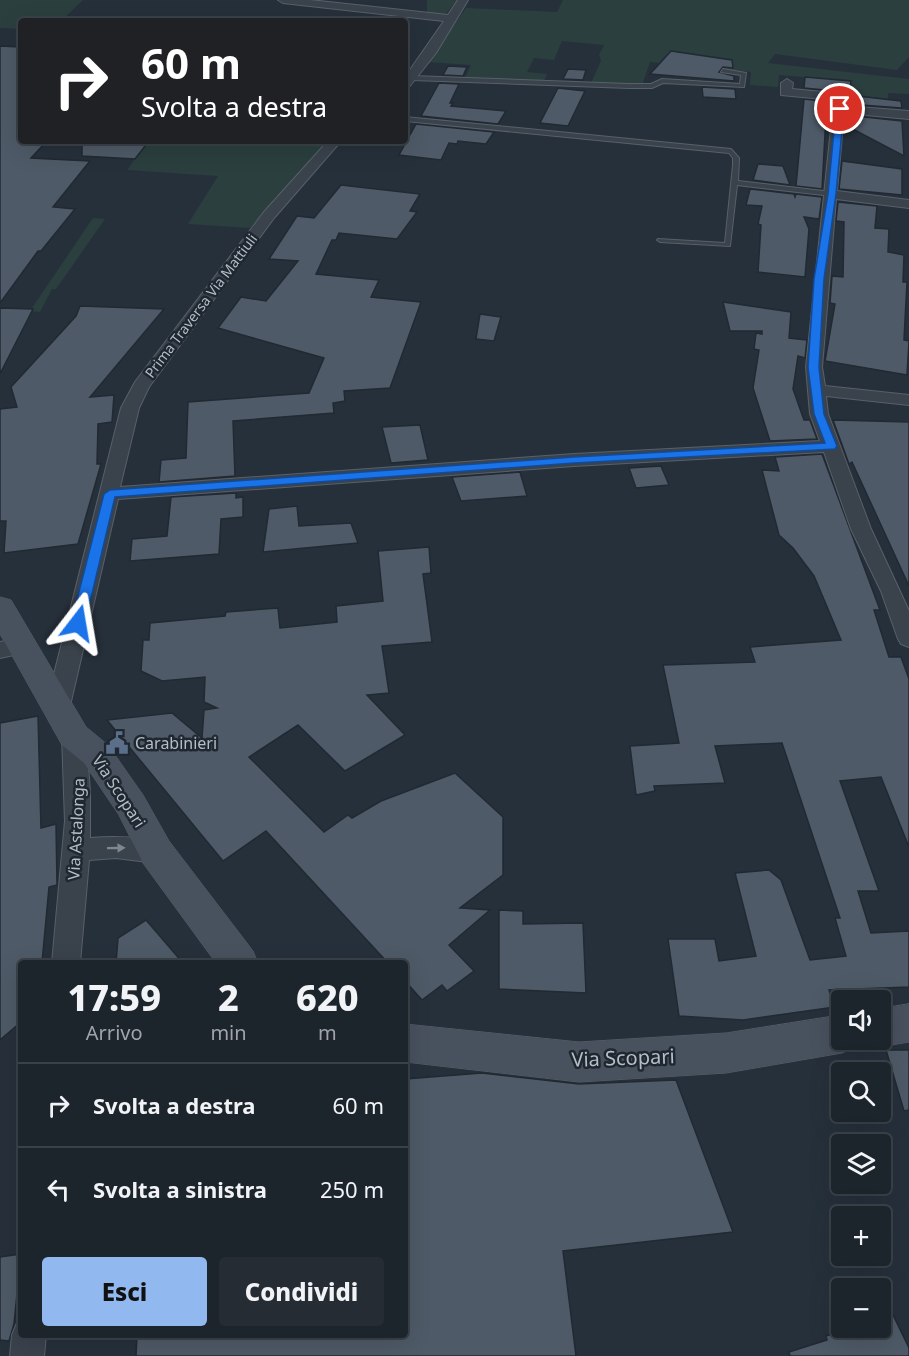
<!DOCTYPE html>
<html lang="it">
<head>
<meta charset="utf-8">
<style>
  :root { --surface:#1c242c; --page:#252c34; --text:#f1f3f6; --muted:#a0a4a9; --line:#3a4148; --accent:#92b9ef }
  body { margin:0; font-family:"Noto Sans",sans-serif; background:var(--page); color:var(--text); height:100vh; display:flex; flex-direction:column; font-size:22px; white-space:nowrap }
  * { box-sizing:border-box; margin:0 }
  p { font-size:20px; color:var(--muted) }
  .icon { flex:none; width:33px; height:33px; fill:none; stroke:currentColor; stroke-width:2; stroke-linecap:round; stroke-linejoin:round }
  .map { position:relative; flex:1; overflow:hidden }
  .side { position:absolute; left:18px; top:960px; width:390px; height:378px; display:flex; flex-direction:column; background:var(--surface); border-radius:6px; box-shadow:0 6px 24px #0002,0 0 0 2px var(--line) }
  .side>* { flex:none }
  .guide { position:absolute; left:18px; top:18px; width:390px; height:126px; border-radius:6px; box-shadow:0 6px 24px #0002,0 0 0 2px var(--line); background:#202124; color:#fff; overflow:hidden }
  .controls { position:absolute; left:831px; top:990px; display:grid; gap:12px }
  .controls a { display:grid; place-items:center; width:60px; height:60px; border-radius:6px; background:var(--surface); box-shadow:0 6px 24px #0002,0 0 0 2px var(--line); font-size:30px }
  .pin { position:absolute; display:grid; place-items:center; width:51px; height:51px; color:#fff; margin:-26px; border:3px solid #fff; border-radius:50%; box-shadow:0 2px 6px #0007 }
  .me { position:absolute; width:66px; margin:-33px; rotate:14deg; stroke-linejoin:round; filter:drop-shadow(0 0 4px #0008) }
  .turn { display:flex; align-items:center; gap:21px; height:126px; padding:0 24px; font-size:27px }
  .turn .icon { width:78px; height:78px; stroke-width:2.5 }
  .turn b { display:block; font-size:42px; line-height:51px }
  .eta { display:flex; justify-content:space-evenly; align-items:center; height:102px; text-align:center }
  .eta b { font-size:36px; font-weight:800; line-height:42px }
  .action { display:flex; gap:12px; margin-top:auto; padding:12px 24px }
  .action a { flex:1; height:69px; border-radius:6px; background:var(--accent); color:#111; font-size:24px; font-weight:800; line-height:69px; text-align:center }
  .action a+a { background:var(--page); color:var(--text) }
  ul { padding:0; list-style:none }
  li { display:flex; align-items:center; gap:18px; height:84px; padding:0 24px; border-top:2px solid var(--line) }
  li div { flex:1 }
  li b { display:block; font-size:22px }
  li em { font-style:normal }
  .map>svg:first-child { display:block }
  .green { fill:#2b3f3f }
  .building { fill:#4e5a67; stroke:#212933; stroke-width:1.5 }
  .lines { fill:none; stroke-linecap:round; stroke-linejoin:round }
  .lane-casing { stroke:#58606a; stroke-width:2 }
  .street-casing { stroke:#58606a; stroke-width:2 }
  .secondary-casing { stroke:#58606a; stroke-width:1 }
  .lane { fill:#3a424c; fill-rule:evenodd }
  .street { fill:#3a424c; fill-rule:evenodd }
  .secondary { fill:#48515e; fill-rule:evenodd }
  .oneway { fill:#7e8690 }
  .route { fill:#1a73e8; stroke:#114b97; stroke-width:1.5 }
  .labels { text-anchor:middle; stroke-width:5; stroke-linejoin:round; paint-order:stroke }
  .far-street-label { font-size:14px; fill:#b5bdc7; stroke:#1f2731 }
  .poi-label { font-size:16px; fill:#b5bdc7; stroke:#1f2731; text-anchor:start }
  .street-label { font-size:16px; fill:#b5bdc7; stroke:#1f2731 }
  .near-street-label { font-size:20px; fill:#b5bdc7; stroke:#1f2731 }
</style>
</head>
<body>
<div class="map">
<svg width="909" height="1356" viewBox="0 0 909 1356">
  <rect width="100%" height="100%" fill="#26303b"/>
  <g class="green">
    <path d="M0 0H83L61 21H21V29L0 28Z"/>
    <path d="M427 0H457L445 15 427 14Z"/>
    <path d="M563 0H909V57L897 70 775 54 768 63 909 79V94L888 93V99L852 95 851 81 779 75 778 87 750 85 751 72 650 62 642 85 591 83 601 61 599 55 604 45 562 41 554 60 534 58 527 72 547 74 544 81 465 78 471 65 427 62 466 8 557 12Z"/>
    <path d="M148 141H330L250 228 188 224 218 176 127 170Z"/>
    <path d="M93 218 105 219 56 289H52L40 312 30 311Z"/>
  </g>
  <g class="building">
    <path d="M0 46 21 47V142L44 144 31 158 90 161 53 207 75 209 41 251H38L0 303Z"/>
    <path d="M671 51 732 60 733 68 723 67 719 72 734 76V81L650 74Z"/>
    <path d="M448 66 467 67 463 76 443 75Z"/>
    <path d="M568 69 586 70 583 80 563 79Z"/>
    <path d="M805 77 851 81 849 95 901 101 902 108 847 104 844 92 804 88Z"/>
    <path d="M439 83 459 84 450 103H453L451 106 506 111 498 124 421 116Z"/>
    <path d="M702 87 735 89 736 99 703 97Z"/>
    <path d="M558 88 585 91 568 126 540 123Z"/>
    <path d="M804 99 832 102 830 117 826 116 822 189 796 186Z"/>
    <path d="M846 115 902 121 904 156 845 125Z"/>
    <path d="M416 124 494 132 486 144 458 141 457 144 449 143 441 160 399 155Z"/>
    <path d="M82 141H149L135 159 82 156Z"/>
    <path d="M842 161 902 169V195L839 189Z"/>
    <path d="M758 164 783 166 790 185 753 180Z"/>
    <path d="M341 185 420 194 410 211 417 212 397 239 339 233 336 240H332L316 274 379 280 371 297 421 302 390 388 344 391 345 401 333 403 334 413 233 421 235 476 159 482 161 460 186 458 188 402 309 393 324 358 218 328 241 297 266 301 298 261 269 259 297 216 314 218Z"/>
    <path d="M750 189 794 194 795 197 796 194 822 197 819 219 804 217 809 229 805 277 758 272 761 225 758 224 762 206 746 205Z"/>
    <path d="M838 202 877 206 875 228 889 229 888 252 904 255 903 282H907L904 340 909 341 907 375 825 361 835 304 830 303 832 276 843 277 844 222 836 221Z"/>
    <path d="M723 302 791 312 789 338 807 340 805 358 798 356 793 389 804 420H810L817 439 770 441 753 388 759 350 754 349 756 333 762 334V331H730Z"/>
    <path d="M80 306 164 309 90 397 114 395 112 422 98 424 97 464H101L78 544 4 553 6 521H0V409L17 407 11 387 76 316Z"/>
    <path d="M0 308 33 309 0 374Z"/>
    <path d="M480 314 501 317 494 341 476 339Z"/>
    <path d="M833 420 909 422V586L852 462 849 464Z"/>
    <path d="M420 425 428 460 391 463 382 427Z"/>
    <path d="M822 454 880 610H874L889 657H901L909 679V847L881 777 840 781 879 891H858L871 933 909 931V987L829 990 835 1007 743 1020 679 1016 668 939H715L719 961 756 956 735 873 769 870 781 880 810 960 846 956 835 918H840L782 743 715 746 725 783 654 786 655 791 636 795 630 746 679 743 663 665 755 662 750 647 841 640 814 576 793 548 779 535 762 470 779 471 775 457Z"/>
    <path d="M661 466 669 485 636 488 629 468Z"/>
    <path d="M520 472 527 496 461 501 452 477Z"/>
    <path d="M236 493V498L243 497V517L221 519 219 554 130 561 132 539 167 536 171 497Z"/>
    <path d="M297 506 299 526 351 523 358 543 263 552 269 509Z"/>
    <path d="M429 547 431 573 423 574 432 642 382 646 389 693 367 695 405 735 345 771 298 725 249 757 324 832 348 815 352 818 381 801 455 773 503 817V875L460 908 490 910 449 945 474 971 447 991 442 985 422 1000 405 981V963H388L266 831 223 861 107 720 172 713 202 738 204 710 217 708 204 702 205 677 162 681 141 671 143 640H149L150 623 225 616 226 612 278 608 280 628 337 622 336 606 383 601 378 551Z"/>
    <path d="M38 716 41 828 56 824 57 885 49 887 42 963H21V1022L0 1040V723Z"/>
    <path d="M499 910 523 911V924L583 923 586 993 499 989Z"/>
    <path d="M146 920 183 963H116L118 938Z"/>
    <path d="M886 1050H909V1110L904 1111Z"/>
    <path d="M482 1073 579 1084 676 1080 733 1232 563 1251 576 1356H136L137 1335H405V1079Z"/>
    <path d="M21 1254 14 1324 9 1341 0 1340V1257Z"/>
    <path d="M880 1288 909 1348V1356H790L789 1352 827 1340 826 1336 851 1328H880Z"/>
  </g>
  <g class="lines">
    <g class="lane-casing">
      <g id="lane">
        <path d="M723 69 746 73 744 87 663 83 652 88H629L412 80 409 78 412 76 629 84H651L662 79 740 84 741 75 721 72Z"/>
        <path d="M405 117 731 149 739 158 738 181 832 192 835 194 832 196 737 185 730 246 660 242 657 240 658 239 725 243 733 165V158L729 153 405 121Z"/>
      </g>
    </g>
    <g class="street-casing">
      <g id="street">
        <path d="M278 0H310L448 15 458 0H468L436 53 409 87 405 89V77L444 21 283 3Z"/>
        <path d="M787 79 793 83 792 89 844 94 845 106 909 111V119L844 113 837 191 909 200V208L836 199 822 367 825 386 909 395V405L826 396 828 414 871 529 909 611V647L901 644 898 639 881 591 851 529 824 452 574 466 118 499 69 710 65 716 57 719 49 716 45 710 121 408 135 382 264 212 328 141H341L274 218 149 387 139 408 120 487 574 454 820 441 810 414 806 367 834 100 781 95V83Z"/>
        <path d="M24 637 32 639 35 645 32 651 0 658V642Z"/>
        <path d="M74 727 82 730 86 736 90 793V838C115 836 141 836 165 844L169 852 165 860 156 863 116 858 89 860 80 963H52L65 821 62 736 66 730Z"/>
        <path d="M21 1321V1335H46L44 1356H10L12 1335 17 1323Z"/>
      </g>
    </g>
    <g class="secondary-casing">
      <g id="secondary">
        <path d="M0 597 11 600 86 727 108 745 143 795 169 841 253 951 258 963H216L143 863 119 815 84 763 62 745 0 634Z"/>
        <path d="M909 1004V1042L880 1047 866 1041 880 1040V1009Z"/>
        <path d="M842 1015V1040H860L856 1047 842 1053 726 1073 579 1082 405 1062V1024L579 1042 726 1033Z"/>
      </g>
    </g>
    <use href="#lane" class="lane"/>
    <use href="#street" class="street"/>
    <use href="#secondary" class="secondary"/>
  </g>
  <defs><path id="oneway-solid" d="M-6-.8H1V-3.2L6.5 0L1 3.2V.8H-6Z" transform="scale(1.5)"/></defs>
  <use class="oneway" href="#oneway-solid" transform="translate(116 848) rotate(-1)"/>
  <path class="route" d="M840 106 844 109 836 194 824 279 819 367 824 414 837 446 835 449 574 463 115 497 85 623 83 627H73L71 623 104 494 110 490 574 457 825 443 814 414 808 367 814 279 828 194 836 109Z"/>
  <defs>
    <g id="civic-bare" transform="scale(1.8)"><path d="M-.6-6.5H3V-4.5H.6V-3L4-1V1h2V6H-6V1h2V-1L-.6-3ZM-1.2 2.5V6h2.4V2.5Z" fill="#5c6f8a" stroke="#1f2731" stroke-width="2.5" paint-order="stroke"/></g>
  </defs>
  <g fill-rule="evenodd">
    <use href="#civic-bare" x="117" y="743"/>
  </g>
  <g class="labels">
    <g class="far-street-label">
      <text transform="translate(201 306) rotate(-53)" y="5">Prima Traversa Via Mattiuli</text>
    </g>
    <g class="poi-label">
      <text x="135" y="749">Carabinieri</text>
    </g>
    <g class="street-label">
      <text transform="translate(119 791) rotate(57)" y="6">Via Scopari</text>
      <text transform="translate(76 829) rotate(-87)" y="6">Via Astalonga</text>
    </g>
    <g class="near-street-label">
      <text transform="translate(623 1058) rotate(-2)" y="7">Via Scopari</text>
    </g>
  </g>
</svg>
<div class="controls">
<a><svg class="icon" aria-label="sound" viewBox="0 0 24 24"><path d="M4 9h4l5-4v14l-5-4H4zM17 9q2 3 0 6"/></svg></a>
<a><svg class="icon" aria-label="search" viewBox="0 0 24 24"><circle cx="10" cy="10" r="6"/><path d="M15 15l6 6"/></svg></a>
<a><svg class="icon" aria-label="layers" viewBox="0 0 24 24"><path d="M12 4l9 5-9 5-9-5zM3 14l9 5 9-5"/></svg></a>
<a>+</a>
<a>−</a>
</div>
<div class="pin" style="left:840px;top:109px;background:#d93025"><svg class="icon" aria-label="arrive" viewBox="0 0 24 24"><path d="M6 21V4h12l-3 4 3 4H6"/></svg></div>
<svg class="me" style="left:78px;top:623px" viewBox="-20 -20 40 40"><path d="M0-17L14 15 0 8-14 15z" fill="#1a73e8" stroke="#fff" stroke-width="4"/></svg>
<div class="guide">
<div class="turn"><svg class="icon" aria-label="right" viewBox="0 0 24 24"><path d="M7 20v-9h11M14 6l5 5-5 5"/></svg><div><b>60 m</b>Svolta a destra</div></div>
</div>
<section class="side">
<div class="eta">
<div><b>17:59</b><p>Arrivo</p></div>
<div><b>2</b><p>min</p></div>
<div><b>620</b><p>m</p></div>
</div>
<ul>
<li><svg class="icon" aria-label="right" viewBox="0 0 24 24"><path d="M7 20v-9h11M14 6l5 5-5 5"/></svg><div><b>Svolta a destra</b></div><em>60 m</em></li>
<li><svg class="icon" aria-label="left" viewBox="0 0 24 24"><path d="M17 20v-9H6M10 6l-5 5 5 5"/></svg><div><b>Svolta a sinistra</b></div><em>250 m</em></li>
</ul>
<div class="action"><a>Esci</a><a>Condividi</a></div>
</section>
</div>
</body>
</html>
